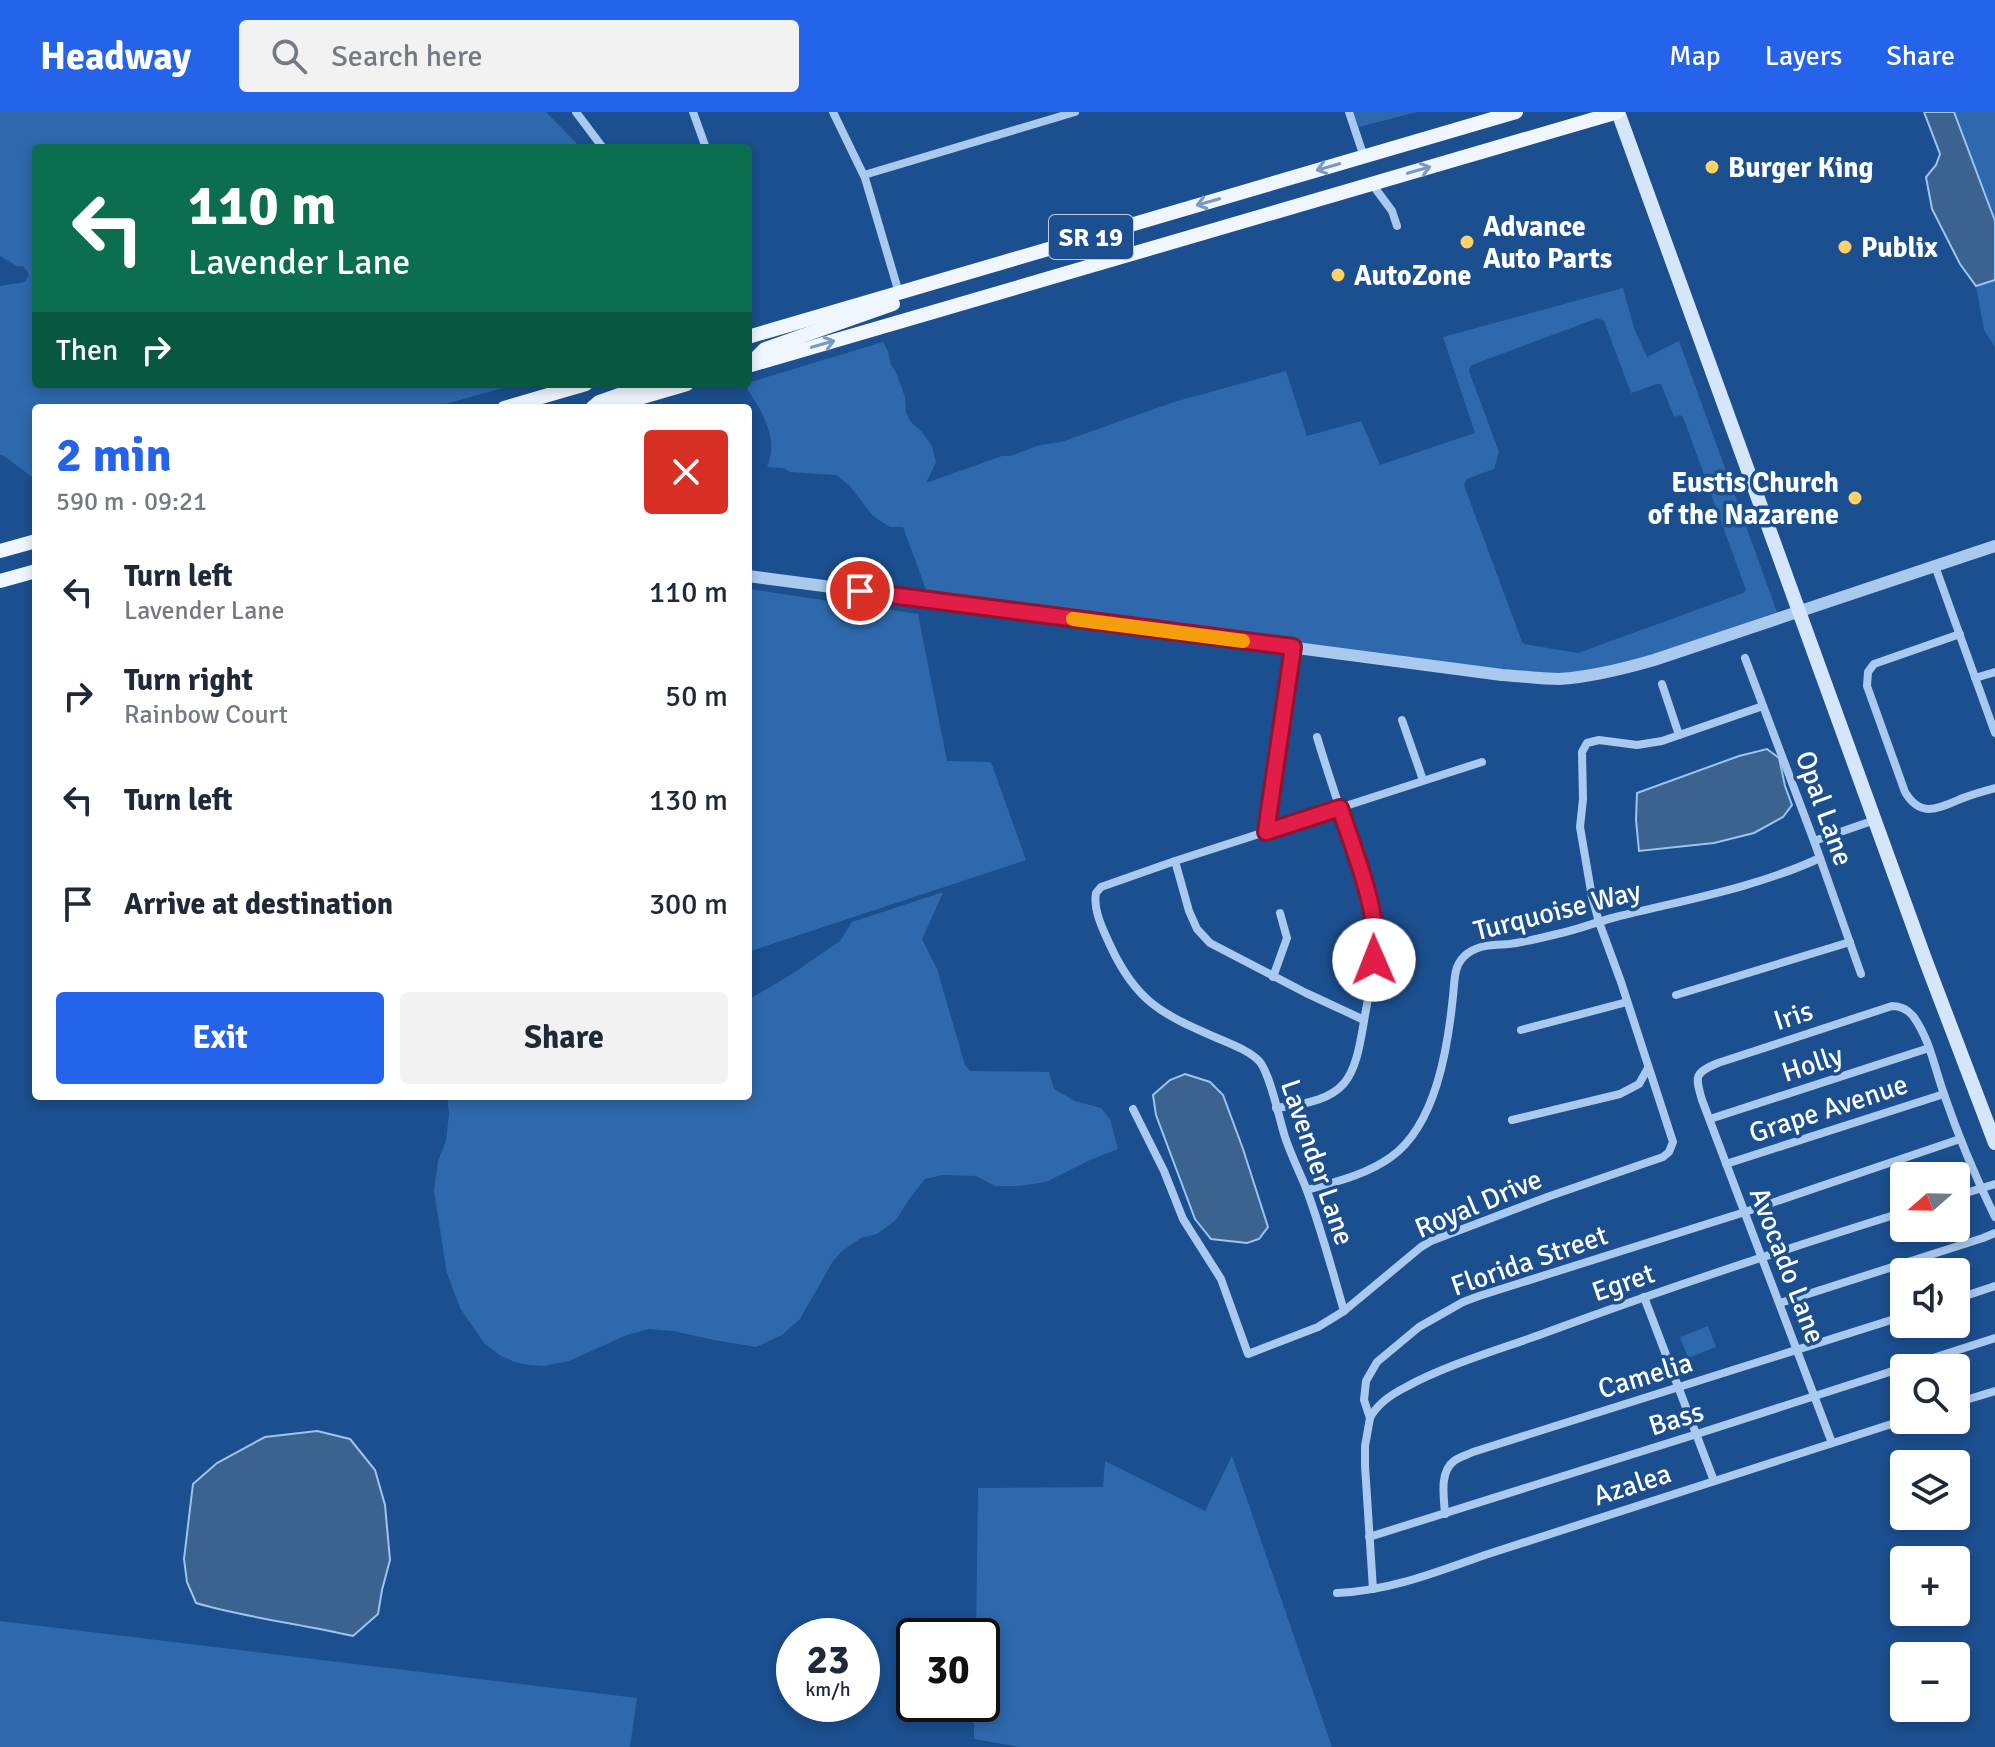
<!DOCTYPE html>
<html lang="en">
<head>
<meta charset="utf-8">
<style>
  :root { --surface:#fff; --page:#f2f2f3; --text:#1f2937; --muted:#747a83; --accent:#2563eb }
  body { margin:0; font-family:Signika,sans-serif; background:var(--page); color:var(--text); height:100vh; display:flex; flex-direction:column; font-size:30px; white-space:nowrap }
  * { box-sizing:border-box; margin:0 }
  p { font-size:26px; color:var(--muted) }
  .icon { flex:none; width:44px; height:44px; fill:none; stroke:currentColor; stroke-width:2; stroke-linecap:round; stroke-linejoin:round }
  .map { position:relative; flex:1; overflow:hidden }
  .side { position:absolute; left:32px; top:292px; width:720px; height:696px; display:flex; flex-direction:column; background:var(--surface); border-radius:8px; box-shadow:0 4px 12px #0003 }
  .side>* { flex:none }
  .guide { position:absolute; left:32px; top:32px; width:720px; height:244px; border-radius:8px; box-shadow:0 4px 12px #0003; background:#0b6e4f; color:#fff; overflow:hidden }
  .needle { width:52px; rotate:250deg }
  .fabs { position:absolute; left:1890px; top:1050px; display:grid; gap:16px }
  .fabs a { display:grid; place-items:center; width:80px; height:80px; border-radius:8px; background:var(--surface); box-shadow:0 4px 12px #0003; font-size:40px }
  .speed { position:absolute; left:776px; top:1506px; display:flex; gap:16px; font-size:40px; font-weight:700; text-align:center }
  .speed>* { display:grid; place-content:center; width:104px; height:104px; border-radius:50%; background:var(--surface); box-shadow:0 4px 12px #0003; line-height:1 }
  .speed small { font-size:20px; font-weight:400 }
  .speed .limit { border:4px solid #111; border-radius:12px; background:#fff; color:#111 }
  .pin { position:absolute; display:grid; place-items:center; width:68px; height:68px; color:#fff; margin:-34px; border:4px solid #fff; border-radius:50%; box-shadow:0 2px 8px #0007 }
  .me { position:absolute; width:88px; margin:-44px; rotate:359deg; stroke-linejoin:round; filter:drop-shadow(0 0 6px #0008) }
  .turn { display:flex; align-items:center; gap:28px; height:168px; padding:0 24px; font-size:36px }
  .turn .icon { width:104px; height:104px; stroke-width:2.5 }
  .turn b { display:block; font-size:56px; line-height:68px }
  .then { display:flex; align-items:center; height:76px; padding:0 24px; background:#0003; gap:16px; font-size:30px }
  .round { display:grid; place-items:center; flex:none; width:84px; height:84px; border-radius:8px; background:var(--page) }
  .headline { display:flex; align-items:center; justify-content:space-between; height:136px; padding:0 24px }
  h1 { font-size:48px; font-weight:700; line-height:60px; color:var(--accent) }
  .cta { display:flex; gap:16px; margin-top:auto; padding:16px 24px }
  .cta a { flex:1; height:92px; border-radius:8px; background:var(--accent); color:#fff; font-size:32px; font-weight:700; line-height:92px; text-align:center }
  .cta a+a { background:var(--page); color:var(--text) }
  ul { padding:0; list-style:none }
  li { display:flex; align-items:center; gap:24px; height:104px; padding:0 24px }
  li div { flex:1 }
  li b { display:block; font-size:30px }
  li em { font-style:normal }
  header { display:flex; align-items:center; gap:48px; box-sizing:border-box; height:112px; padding:0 40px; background:var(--accent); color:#fff }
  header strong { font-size:38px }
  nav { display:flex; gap:44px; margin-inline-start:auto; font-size:28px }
  .search { width:560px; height:72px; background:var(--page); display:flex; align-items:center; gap:20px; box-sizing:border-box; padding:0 28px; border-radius:8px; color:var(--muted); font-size:30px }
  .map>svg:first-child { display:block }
  .green { fill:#2e69ad; fill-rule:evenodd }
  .water { fill:#3c6290; stroke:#9cc4f0; stroke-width:2 }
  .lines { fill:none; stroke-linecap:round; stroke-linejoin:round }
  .minor { stroke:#a9c9ee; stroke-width:8 }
  .tertiary { stroke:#a9c9ee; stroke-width:12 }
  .secondary { stroke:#d6e6fa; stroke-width:14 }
  .primary { stroke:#f0f6ff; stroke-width:14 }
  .oneway { stroke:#7b9ac1 }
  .route-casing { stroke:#92132f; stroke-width:20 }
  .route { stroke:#e11d48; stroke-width:14 }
  .slow { stroke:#f59e0b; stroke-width:14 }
  .poi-dot { fill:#ffd166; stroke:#1b4f8f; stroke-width:3 }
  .labels { text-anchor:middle; stroke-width:7; stroke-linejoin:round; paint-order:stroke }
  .shield { fill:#1b4f8f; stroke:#bbcadd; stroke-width:2 }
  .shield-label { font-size:26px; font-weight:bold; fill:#fff }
  .poi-label { font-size:28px; font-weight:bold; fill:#fff; stroke:#1b4f8f; text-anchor:start }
  .street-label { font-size:28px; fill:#fff; stroke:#1b4f8f }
</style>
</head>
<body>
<header>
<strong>Headway</strong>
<div class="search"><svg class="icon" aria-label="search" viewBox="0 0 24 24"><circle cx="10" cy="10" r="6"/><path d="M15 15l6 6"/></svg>Search here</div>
<nav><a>Map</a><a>Layers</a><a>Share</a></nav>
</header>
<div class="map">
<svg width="1995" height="1635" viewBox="0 0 1995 1635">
  <rect width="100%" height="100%" fill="#1b4f8f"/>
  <g class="green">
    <path d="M0 0H546L581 36H36V272H517L431 296H36V368L4 344 0 343V174L25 170 29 162 23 154H17L0 144Z"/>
    <path d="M1353 0H1417L1359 15Z"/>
    <path d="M1954 0H1995V109Z"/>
    <path d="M1995 168V235L1984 218 1976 174Z"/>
    <path d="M1623 176 1634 216 1647 245 1679 229 1777 500 1652 543 1614 554 1587 559 1559 562 1500 557 928 483 903 415H890L873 404 849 373 836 363 790 360 783 356 767 355C780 325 760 296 744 272L883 230 888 239 891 253 896 260 905 285 906 300 910 309 922 320 932 334 936 350 926 371 1002 344H1010L1037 334 1064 329 1174 290 1286 259 1307 324 1361 309 1380 353 1475 321 1443 225ZM1598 206 1604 209 1631 281 1657 272H1661L1674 305 1680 303 1683 305 1746 478 1743 481 1578 541 1524 532 1522 530 1464 373 1467 367 1494 357 1499 340 1469 259 1470 255 1472 253Z"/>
    <path d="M748 477 918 502 947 649 991 650 1026 748 748 840Z"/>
    <path d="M940 781H943L922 827 937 857 965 953 970 959 1049 960 1054 977 1075 989 1101 996 1110 1007 1118 1037 1090 1048 1046 1070 1019 1074H995L976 1064 943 1063 925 1067 910 1086 896 1108 877 1122 861 1126 842 1139 833 1149 800 1207 782 1223 756 1235 714 1228 673 1219 649 1217 627 1223 569 1249 544 1254 529 1253 515 1250 501 1244 484 1231 460 1196 447 1161 434 1079 438 1049 446 1029 449 1002 447 984H748V888L792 862 840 829 852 810Z"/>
    <path d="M1708 1214 1716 1235 1688 1246 1680 1225Z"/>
    <path d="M1232 1344 1332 1635H1020L974 1627V1592H982V1524H976L978 1376 1103 1375 1105 1349 1205 1399Z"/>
    <path d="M0 1509 637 1586 630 1635H0Z"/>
  </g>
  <g class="water">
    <path d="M1924 0H1954L1995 109V168L1976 174 1960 152 1932 97 1926 65 1936 53 1940 42Z"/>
    <path d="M1767 637 1779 646 1785 674 1792 693 1783 705 1754 721 1714 731 1639 739 1636 708 1637 681 1739 644Z"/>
    <path d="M1185 962 1210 970 1223 983 1243 1037 1268 1115 1259 1127 1247 1131 1211 1127 1195 1107 1156 1003 1153 983 1170 968Z"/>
    <path d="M317 1319 350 1327 375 1358 385 1393 390 1448 382 1478 378 1502 353 1524C301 1512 247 1506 196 1491L187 1470 184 1447 193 1372 217 1351 265 1325Z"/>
  </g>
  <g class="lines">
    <g class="minor">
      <path d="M576 0 603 36"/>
      <path d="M693 0 706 36"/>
      <path d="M833 0 865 66 899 181"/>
      <path d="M1349 0 1364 45"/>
      <path d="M864 63 1075 0"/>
      <path d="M1372 72 1392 99 1397 114"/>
      <path d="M1935 454 1995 621"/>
      <path d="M1960 522 1874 552 1868 560 1867 574 1905 680C1921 707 1939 696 1963 686 1973 682 1984 679 1995 676"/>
      <path d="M1745 546 1814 729 1861 862"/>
      <path d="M1975 566 1995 560"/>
      <path d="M1662 572 1679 623"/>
      <path d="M1402 608 1423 668"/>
      <path d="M1266 720 1293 535"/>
      <path d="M1814 729 1875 708"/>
      <path d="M1175 749 1189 799 1197 817 1210 831 1306 881 1364 908"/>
      <path d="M1273 865 1287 826 1280 801"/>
      <path d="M1676 883 1850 830"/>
      <path d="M1521 918 1627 890"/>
      <path d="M1276 996C1348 987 1354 972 1365 903 1370 877 1375 851 1375 824 1374 804 1367 784 1361 765 1348 718 1331 672 1317 625"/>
      <path d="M1133 997 1164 1059 1183 1107 1221 1167 1248 1242 1318 1215 1344 1199 1421 1135 1431 1129 1550 1084 1663 1045 1669 1040 1673 1030 1621 870 1599 810 1592 785 1580 715 1583 687 1582 640 1587 631 1599 628 1637 633 1662 629 1763 594"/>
      <path d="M1710 1007 1929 936"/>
      <path d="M1512 1008 1620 982 1639 972 1648 956"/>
      <path d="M1726 1052 1944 982"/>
      <path d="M1307 1078C1335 1070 1366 1063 1391 1045 1436 1013 1448 935 1453 884 1455 867 1453 852 1468 841 1481 832 1495 833 1509 832 1525 830 1541 826 1557 822 1577 818 1596 810 1616 805 1684 788 1755 776 1820 746"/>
      <path d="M1956 1084 1995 1072"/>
      <path d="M1644 1185 1714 1369"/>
      <path d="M1956 1187 1995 1174"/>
      <path d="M1780 1191 1983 1126 1995 1121"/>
      <path d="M1344 1199C1332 1158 1321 1116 1306 1076 1299 1059 1291 1043 1285 1025 1279 1006 1271 965 1260 950 1250 939 1231 932 1217 926 1162 902 1136 890 1110 833 1103 818 1093 798 1096 781L1101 775 1175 749 1482 650"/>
      <path d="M1956 1291 1995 1279"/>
      <path d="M1370 1306C1377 1292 1392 1282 1406 1275 1446 1253 1498 1238 1542 1222 1661 1178 1782 1138 1904 1100"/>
      <path d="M1832 1331 1702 988C1695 964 1694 961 1718 951L1892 894C1901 894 1907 897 1913 904 1930 927 1935 958 1945 985 1959 1026 1976 1066 1995 1105"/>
      <path d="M1445 1402C1444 1386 1439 1360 1454 1349 1459 1345 1467 1343 1473 1340L1904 1204"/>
      <path d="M1369 1425 1697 1322 1995 1226"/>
      <path d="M1373 1477 1365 1354V1334L1370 1306 1364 1288 1366 1269 1377 1250 1419 1215 1463 1190 1479 1184 1745 1100 1960 1027"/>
      <path d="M1337 1481C1389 1479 1437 1460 1485 1443L1904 1308"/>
    </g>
    <path class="tertiary" d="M748 464 1502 563C1521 564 1540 567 1559 567 1592 565 1623 557 1654 548L1995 434"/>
    <path class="secondary" d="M1618 0 1925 847 1995 1031"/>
    <g class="primary">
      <path d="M748 225 1516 0"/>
      <path d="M751 251 765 237 893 192"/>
      <path d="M748 254 1618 0"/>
      <path d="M504 296 586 272"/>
      <path d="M592 296 599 290 650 272"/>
      <path d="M605 296 687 272"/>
      <path d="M0 439 36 429"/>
      <path d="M0 469 36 459"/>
    </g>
  </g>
  <defs><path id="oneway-shaft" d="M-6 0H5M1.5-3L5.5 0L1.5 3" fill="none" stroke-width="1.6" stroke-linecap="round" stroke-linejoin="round" transform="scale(2)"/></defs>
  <g class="oneway">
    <use href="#oneway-shaft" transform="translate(1328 55) rotate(164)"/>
    <use href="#oneway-shaft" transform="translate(1419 58) rotate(-16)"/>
    <use href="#oneway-shaft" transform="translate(1208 90) rotate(164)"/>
    <use href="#oneway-shaft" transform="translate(823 232) rotate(-16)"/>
  </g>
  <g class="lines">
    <g class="route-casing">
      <path id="route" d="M860 479 1293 535 1266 720 1340 696C1352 733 1373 785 1375 823 1375 831 1374 840 1374 848"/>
    </g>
    <use href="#route" class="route"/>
    <path class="slow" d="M1073 507 1243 529"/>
  </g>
  <g class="poi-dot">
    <circle cx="1712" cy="55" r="8"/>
    <circle cx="1467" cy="130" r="8"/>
    <circle cx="1845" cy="135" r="8"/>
    <circle cx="1338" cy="163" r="8"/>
    <circle cx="1855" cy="386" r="8"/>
  </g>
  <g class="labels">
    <rect class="shield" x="1049" y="103" width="84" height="44" rx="6"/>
    <g class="shield-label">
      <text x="1091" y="134">SR 19</text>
    </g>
    <g class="poi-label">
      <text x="1728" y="65">Burger King</text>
      <text x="1483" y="124">Advance<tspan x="1483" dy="32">Auto Parts</tspan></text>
      <text x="1861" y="145">Publix</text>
      <text x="1354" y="173">AutoZone</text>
      <text x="1839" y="380" text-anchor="end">Eustis Church<tspan x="1839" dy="32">of the Nazarene</tspan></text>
    </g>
    <g class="street-label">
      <text transform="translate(1825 696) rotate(70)" y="10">Opal Lane</text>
      <text transform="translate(1557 798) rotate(-14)" y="10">Turquoise Way</text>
      <text transform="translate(1793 903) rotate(-18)" y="10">Iris</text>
      <text transform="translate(1812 951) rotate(-18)" y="10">Holly</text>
      <text transform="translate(1828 996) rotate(-18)" y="10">Grape Avenue</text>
      <text transform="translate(1318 1050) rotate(71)" y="10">Lavender Lane</text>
      <text transform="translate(1478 1091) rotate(-23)" y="10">Royal Drive</text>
      <text transform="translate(1529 1148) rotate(-19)" y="10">Florida Street</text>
      <text transform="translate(1788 1153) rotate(69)" y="10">Avocado Lane</text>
      <text transform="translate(1623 1170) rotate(-19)" y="10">Egret</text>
      <text transform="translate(1645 1263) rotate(-17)" y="10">Camelia</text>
      <text transform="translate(1676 1306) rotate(-17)" y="10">Bass</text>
      <text transform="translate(1632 1372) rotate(-18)" y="10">Azalea</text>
    </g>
  </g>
</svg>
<div class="fabs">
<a><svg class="needle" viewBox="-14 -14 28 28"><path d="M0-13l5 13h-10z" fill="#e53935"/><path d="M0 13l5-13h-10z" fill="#747a83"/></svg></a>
<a><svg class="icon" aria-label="sound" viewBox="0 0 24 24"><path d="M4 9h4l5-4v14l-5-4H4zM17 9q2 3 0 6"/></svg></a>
<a><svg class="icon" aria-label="search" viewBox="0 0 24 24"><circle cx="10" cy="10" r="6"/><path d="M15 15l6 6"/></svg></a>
<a><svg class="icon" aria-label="layers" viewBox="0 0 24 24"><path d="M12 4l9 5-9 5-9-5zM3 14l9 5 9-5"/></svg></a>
<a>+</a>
<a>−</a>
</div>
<div class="speed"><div>23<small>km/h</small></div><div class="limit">30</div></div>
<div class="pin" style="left:860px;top:479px;background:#d93025"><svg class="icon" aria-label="arrive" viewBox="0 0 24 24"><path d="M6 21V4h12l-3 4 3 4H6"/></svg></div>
<svg class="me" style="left:1374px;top:848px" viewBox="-20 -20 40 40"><circle r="19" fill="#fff"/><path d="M0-13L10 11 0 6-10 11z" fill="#e11d48"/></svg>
<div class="guide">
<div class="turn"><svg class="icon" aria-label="left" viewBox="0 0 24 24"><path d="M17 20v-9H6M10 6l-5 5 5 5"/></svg><div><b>110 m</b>Lavender Lane</div></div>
<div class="then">Then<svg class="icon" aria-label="right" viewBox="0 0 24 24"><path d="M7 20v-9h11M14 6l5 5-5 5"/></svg></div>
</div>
<section class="side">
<div class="headline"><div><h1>2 min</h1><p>590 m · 09:21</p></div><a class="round" style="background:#d93025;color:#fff"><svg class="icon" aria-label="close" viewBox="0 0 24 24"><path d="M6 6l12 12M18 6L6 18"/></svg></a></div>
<ul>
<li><svg class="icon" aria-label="left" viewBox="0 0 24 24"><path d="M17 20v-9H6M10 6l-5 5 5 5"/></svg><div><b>Turn left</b><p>Lavender Lane</p></div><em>110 m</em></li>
<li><svg class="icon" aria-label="right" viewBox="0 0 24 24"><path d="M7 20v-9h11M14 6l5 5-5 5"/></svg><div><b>Turn right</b><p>Rainbow Court</p></div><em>50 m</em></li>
<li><svg class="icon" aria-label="left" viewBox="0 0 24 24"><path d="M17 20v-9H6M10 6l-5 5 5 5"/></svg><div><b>Turn left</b></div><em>130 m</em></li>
<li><svg class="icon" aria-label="arrive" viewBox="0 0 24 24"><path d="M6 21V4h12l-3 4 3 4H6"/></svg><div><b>Arrive at destination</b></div><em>300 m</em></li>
</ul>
<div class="cta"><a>Exit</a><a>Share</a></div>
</section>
</div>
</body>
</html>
